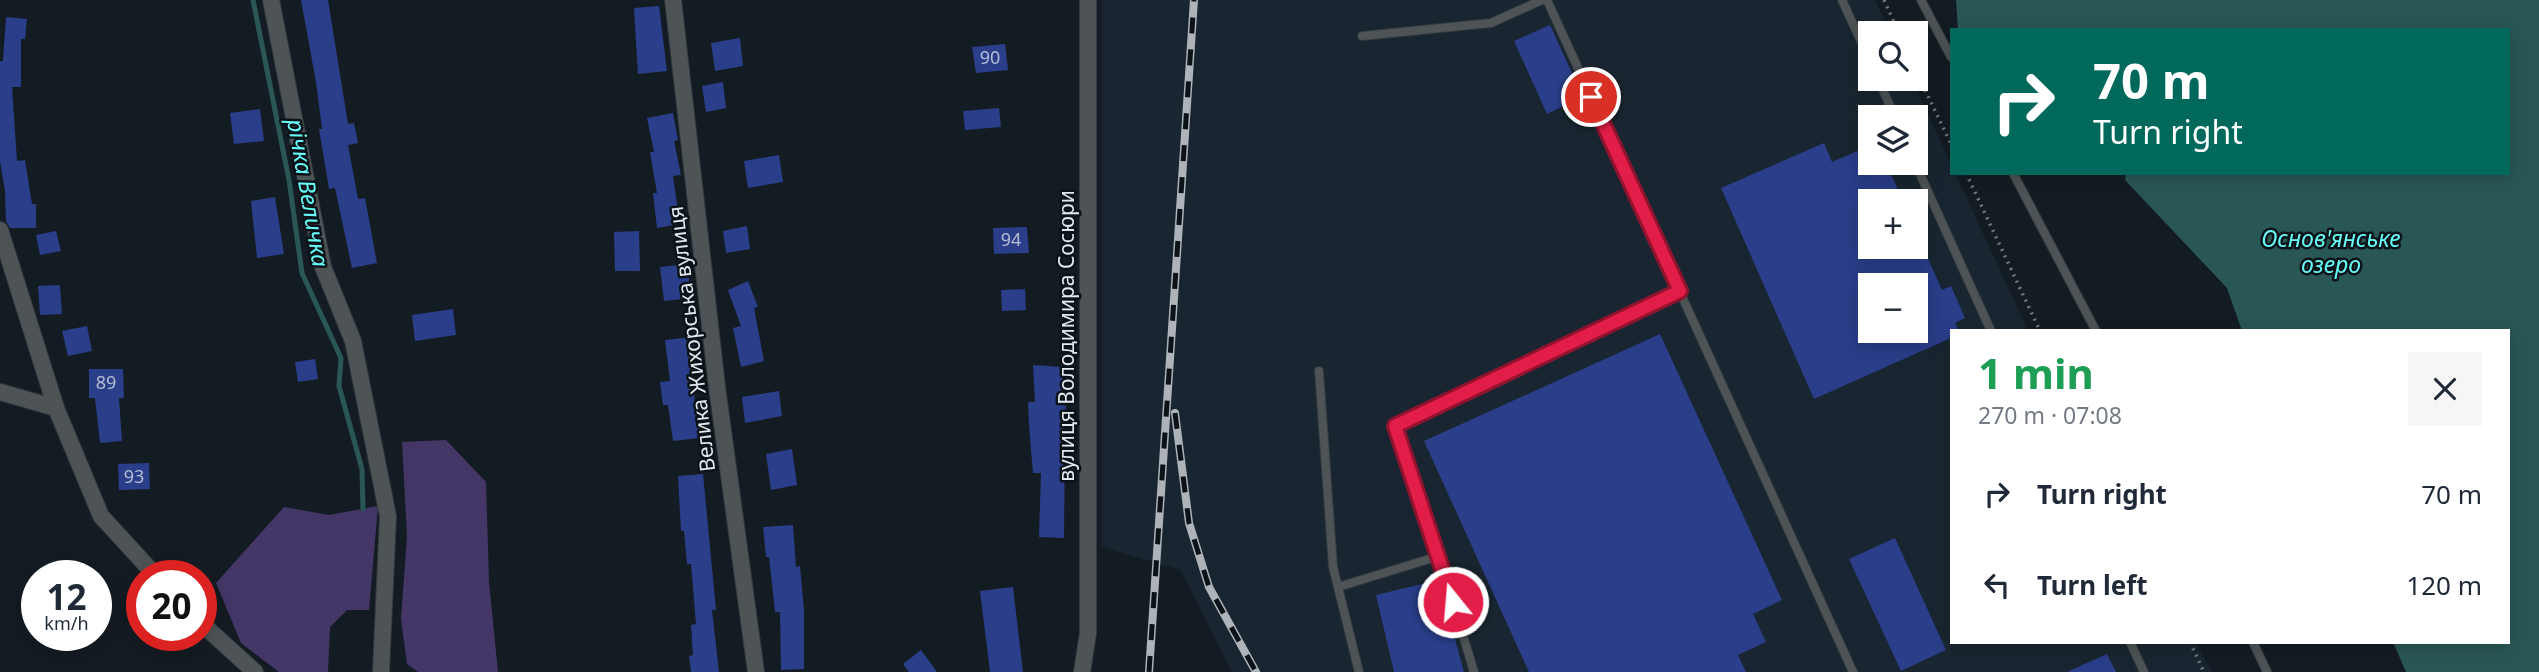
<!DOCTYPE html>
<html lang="en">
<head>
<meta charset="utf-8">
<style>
  :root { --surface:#fff; --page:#f6f6f7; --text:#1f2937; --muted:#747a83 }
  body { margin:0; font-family:"Noto Sans",sans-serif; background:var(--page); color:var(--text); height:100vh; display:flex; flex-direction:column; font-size:26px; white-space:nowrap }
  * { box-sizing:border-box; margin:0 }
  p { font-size:23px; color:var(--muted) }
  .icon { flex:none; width:38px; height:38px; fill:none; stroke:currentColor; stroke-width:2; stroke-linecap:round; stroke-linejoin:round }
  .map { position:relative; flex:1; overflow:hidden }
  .details { position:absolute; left:1950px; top:329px; width:560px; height:315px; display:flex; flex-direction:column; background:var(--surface); border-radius:0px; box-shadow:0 4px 18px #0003 }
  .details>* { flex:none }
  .top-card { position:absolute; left:1950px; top:28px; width:560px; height:147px; border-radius:0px; box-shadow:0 4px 18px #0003; background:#00695c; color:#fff; overflow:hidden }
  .fabs { position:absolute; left:1858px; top:21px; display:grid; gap:14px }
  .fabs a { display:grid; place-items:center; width:70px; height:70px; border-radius:0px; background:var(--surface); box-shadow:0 4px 18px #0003; font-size:35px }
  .speed { position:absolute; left:21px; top:560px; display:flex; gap:14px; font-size:35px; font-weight:700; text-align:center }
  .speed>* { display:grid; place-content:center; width:91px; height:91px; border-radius:50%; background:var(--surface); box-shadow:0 4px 18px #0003; line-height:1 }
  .speed small { font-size:18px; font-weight:400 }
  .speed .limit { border:10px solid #d22; background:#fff; color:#111 }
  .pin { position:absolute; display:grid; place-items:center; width:60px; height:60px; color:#fff; margin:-30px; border:4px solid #fff; border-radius:50%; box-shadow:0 2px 7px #0007 }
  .me { position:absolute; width:77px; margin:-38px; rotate:343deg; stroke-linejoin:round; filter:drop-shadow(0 0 5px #0008) }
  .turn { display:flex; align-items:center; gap:24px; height:147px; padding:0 28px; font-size:32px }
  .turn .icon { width:91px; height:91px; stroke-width:2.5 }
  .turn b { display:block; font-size:49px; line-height:60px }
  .round { display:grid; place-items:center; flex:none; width:74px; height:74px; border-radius:0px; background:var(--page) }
  .head { display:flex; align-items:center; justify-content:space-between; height:119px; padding:0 28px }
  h1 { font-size:42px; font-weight:700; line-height:52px; color:#1e9e55 }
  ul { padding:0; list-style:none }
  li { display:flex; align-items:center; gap:21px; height:91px; padding:0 28px }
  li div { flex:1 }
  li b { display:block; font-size:26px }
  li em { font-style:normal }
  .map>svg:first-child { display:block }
  .built { fill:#192631; fill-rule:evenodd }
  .green { fill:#443767 }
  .water { fill:#295756 }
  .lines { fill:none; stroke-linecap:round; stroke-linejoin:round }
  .stream { stroke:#295756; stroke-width:5 }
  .building { fill:#2a3e8a; fill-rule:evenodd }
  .service-casing { stroke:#31393f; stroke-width:10 }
  .minor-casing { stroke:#31393f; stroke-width:18 }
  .path { stroke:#70777d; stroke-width:3.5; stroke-dasharray:2 5; stroke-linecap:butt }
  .service { stroke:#4e5456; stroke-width:8 }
  .minor { stroke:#4e5456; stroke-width:16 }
  .rail-casing { stroke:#adb3b9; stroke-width:8 }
  .rail { stroke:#0b1319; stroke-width:5; stroke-dasharray:16; stroke-linecap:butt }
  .route-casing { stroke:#92132f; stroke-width:18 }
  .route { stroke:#e11d48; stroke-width:12 }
  .labels { text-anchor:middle; stroke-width:5; stroke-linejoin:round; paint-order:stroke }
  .number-label { font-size:18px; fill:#b4bed4 }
  .street-label { font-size:21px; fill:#e2e8ed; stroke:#0b1319 }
  .water-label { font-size:23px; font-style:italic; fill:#68fcf8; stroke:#0b1319 }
</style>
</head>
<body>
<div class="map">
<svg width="2539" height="672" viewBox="0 0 2539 672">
  <rect width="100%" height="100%" fill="#141c23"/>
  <path class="built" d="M1102 0H1875L1891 33H1871V79H1912L1951 165V173H1955L2028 331H1951V642H2195L2212 672H1232L1181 570 1102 547ZM1871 117H1916V163H1871ZM1871 201H1916V247H1871ZM1871 285H1916V331H1871Z"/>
  <g class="green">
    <path d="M446 440 486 482 489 582 498 672H418L407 664 401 619 407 536 402 442Z"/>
    <path d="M378 506 369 610H347L330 627 328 672H279L241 643 216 583 284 507 329 515Z"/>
  </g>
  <path class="water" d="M1956 0H2539V672H2406L2393 642H2508V331H2242L2227 288 2125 180 2126 173H2508V30H1958Z"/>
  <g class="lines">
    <path class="stream" d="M253 0 289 180 302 273 341 358 339 386 362 469 363 509"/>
  </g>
  <g class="building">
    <path d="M301 0H328L348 124 354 123 358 143 348 145 358 199 365 198 377 263 352 268 335 188 329 189 319 129H322L316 82Z"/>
    <path d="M659 6 667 71 638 74 634 8Z"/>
    <path d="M6 17 27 19 25 39H21V87H12L17 161 25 160 32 204H36V228H10L6 221 5 191 0 161V61H3Z"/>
    <path d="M1550 25 1583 97 1547 114 1514 41Z"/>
    <path d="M740 38 743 66 715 71 711 43Z"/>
    <path d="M1005 44 1008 70 976 73 972 47Z"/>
    <path d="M723 82 726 108 706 112 702 86Z"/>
    <path d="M999 108 1001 127 965 130 963 111Z"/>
    <path d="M260 109 264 141 234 144 230 113Z"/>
    <path d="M673 113 678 140 674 141 681 175 673 176 680 224 657 228 653 193H657L650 152H654L647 118Z"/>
    <path d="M1824 143 1832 162 1871 145V163H1886L1903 201H1871V247H1923L1942 290 1951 286 1965 318 1955 323 1959 331H1951V338L1814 399 1721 188ZM1871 285H1916V331H1871Z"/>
    <path d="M779 155 783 182 748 188 744 161Z"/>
    <path d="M275 197 284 254 257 258 251 201Z"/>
    <path d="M747 226 750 249 726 253 723 231Z"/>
    <path d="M1027 227 1029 253 994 254 993 228Z"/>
    <path d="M56 231 61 251 40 255 36 235Z"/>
    <path d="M639 231 640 271H615L614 232Z"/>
    <path d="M687 264 691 298 664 301 660 267Z"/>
    <path d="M748 281 758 307 754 308 764 361 741 367 733 328 741 326 728 290Z"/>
    <path d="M60 285 62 314 40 315 38 286Z"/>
    <path d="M1025 289 1026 310 1002 311 1001 290Z"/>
    <path d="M453 309 456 335 415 341 412 315Z"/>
    <path d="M87 326 92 351 68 356 62 331Z"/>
    <path d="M1660 334 1782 600 1753 614 1766 642 1738 655 1746 672H1529L1424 441Z"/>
    <path d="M693 337 696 357H690L699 438 673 441 668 405H663L660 382 670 381 665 340Z"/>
    <path d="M315 359 318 379 298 382 295 362Z"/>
    <path d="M1033 365 1063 367 1067 426H1065L1064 538 1039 537 1041 473H1033L1029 426 1028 402H1035Z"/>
    <path d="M89 369H123L124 398H119L122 441 100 443 95 398H89Z"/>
    <path d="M779 391 782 416 745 423 742 397Z"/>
    <path d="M792 449 797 485 771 490 766 454Z"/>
    <path d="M149 463 150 489 119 490 118 464Z"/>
    <path d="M703 474 716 610H712L719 672H691L689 656 693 655 691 625 696 624 691 564H687L684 531H681L678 476Z"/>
    <path d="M793 525 796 567 800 566 804 609V669L781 670 780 612H775L769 557H766L763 527Z"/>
    <path d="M1895 538 1946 650 1901 671 1849 559Z"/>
    <path d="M1439 580 1464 672H1394L1376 595Z"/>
    <path d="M1013 587 1023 672H990L980 591Z"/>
    <path d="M921 650 937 672H909L903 664Z"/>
    <path d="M2107 654 2116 672H2067Z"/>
  </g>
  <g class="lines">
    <g class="service-casing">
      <g id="service">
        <path d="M1547 0 1853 672"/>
        <path d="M1842 0 1871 63"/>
        <path d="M1921 0 1951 57"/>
        <path d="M1362 36 1491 23 1542 0"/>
        <path d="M1878 79 1895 117"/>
        <path d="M1915 163 1991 331"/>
        <path d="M2013 173 2096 331"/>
        <path d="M1319 371 1333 567 1359 672"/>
        <path d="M1439 556 1474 672"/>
        <path d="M1338 587 1439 556 1395 427 1680 291"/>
        <path d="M2130 642 2144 672"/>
        <path d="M2253 642 2267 672"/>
      </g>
    </g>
    <g class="minor-casing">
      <g id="minor">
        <path d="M271 0 323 267 353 341 388 516 381 672"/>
        <path d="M673 0 717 387 756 672"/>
        <path d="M0 230 56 408 101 516 156 576"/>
        <path d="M0 392 56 408"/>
        <path d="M201 623 255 672"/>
        <path d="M1082 672 1088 633V0"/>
      </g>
    </g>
    <g class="path">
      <path d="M1884 0 1899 33"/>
      <path d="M1916 71 1951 144"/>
      <path d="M1966 173 2040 331"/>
      <path d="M2190 642 2204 672"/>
    </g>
    <use href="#service" class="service"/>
    <use href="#minor" class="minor"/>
    <g class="rail-casing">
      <g id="rail">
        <path d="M1175 413 1189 523 1209 587 1256 672"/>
        <path d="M1149 672 1194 0"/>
      </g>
    </g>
    <use href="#rail" class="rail"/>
  </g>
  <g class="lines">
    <g class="route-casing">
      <path id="route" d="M1453 602 1395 426 1680 291 1591 97"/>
    </g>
    <use href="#route" class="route"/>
  </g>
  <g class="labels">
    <g class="number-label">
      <text x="990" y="64">90</text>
      <text x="1011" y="246">94</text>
      <text x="106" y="389">89</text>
      <text x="134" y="483">93</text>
    </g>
    <g class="street-label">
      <text transform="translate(1067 336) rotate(-90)" y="7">вулиця Володимира Сосюри</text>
      <text transform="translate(692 339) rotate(-97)" y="7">Велика Жихорська вулиця</text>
    </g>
    <g class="water-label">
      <text transform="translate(308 193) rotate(80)" y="8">річка Величка</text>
      <text x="2331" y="247">Основ'янське<tspan x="2331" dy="26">озеро</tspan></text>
    </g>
  </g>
</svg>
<div class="fabs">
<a><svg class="icon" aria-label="search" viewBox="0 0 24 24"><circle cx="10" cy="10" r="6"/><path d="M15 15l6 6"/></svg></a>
<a><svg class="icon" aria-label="layers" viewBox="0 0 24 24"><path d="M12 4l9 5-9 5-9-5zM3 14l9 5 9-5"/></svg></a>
<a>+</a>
<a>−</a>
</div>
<div class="speed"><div>12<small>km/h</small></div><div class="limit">20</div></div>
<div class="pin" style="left:1591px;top:97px;background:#d93025"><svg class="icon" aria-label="arrive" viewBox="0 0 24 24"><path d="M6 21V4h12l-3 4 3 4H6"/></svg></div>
<svg class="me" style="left:1453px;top:602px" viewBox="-20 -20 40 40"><circle r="17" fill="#e11d48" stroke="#fff" stroke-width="3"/><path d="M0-11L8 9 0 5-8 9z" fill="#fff"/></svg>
<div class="top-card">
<div class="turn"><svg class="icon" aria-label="right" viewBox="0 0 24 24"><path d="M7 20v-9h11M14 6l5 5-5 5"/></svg><div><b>70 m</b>Turn right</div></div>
</div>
<section class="details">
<div class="head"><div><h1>1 min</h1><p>270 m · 07:08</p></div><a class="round"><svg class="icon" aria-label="close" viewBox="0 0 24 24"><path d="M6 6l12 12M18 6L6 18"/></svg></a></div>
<ul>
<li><svg class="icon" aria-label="right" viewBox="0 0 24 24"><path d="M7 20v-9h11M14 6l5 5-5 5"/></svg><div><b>Turn right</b></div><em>70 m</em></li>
<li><svg class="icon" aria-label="left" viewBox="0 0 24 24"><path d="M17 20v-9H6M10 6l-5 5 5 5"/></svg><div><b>Turn left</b></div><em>120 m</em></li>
</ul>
</section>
</div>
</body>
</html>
